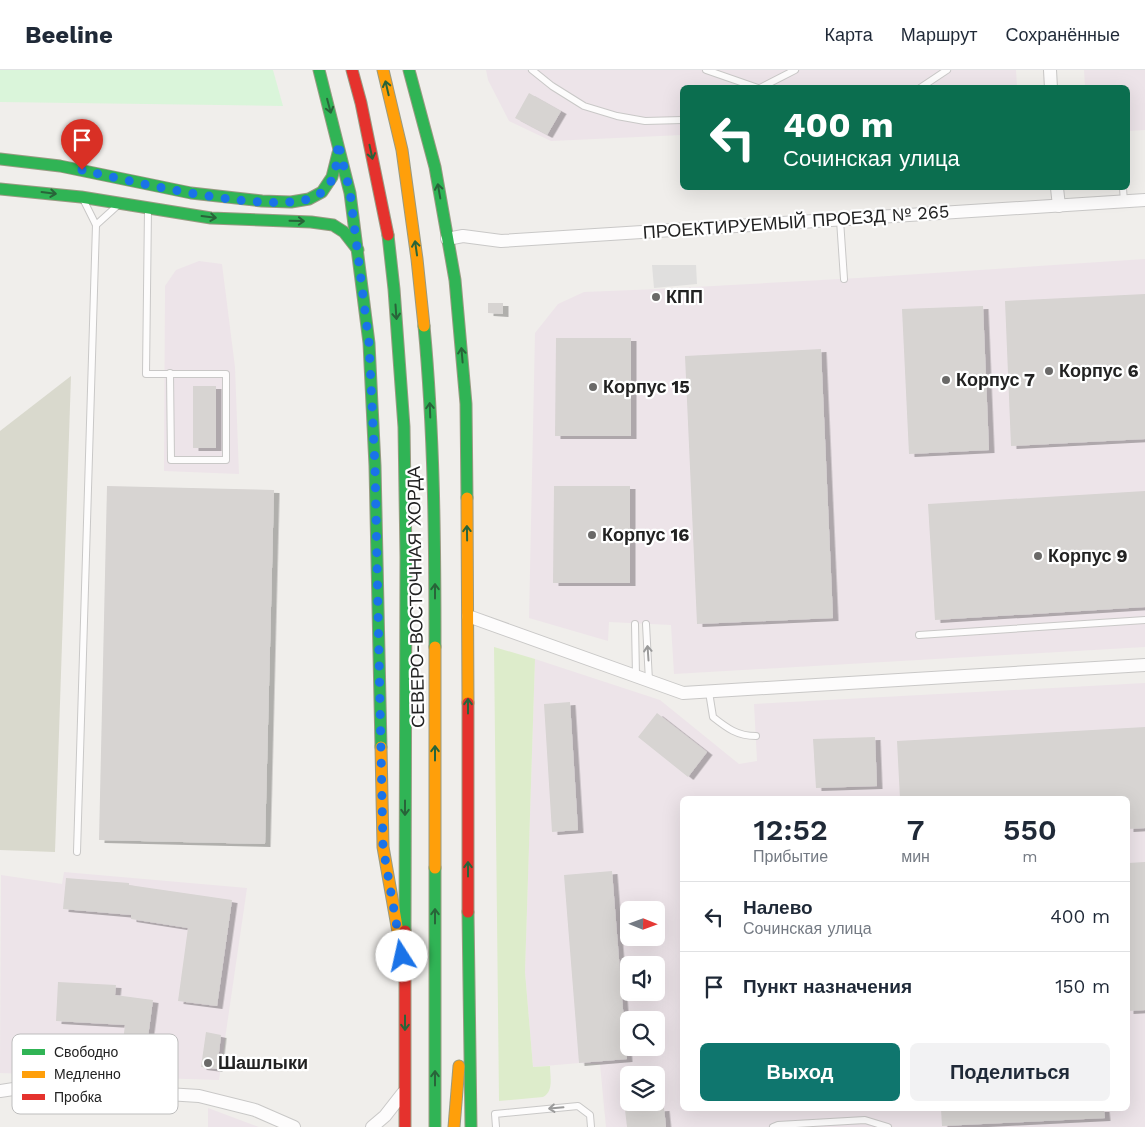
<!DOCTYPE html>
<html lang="ru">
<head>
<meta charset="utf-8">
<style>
  :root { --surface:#fff; --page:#f2f2f3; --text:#1f2937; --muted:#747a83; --line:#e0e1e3; --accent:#0f766e }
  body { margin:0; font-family:"Work Sans",sans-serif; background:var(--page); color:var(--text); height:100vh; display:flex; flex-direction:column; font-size:19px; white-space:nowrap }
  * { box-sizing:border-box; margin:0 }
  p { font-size:16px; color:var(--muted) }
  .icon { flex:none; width:28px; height:28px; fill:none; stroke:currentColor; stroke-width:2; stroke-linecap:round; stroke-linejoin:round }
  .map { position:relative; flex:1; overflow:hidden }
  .side { position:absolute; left:680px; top:726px; width:450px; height:315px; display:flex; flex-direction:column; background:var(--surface); border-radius:8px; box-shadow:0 5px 20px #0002 }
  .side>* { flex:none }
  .guide { position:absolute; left:680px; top:15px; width:450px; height:105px; border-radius:8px; box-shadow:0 5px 20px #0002; background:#0b6e4f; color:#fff; overflow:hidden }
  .needle { width:32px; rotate:91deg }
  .tools { position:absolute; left:620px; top:831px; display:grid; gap:10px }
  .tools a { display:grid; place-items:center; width:45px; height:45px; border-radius:8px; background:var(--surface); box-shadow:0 5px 20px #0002; font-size:25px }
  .pin { position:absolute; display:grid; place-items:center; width:42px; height:42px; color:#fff; margin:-51px -21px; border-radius:50% 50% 50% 0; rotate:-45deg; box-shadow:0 0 5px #0007 }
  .pin .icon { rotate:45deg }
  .me { position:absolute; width:55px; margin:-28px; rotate:350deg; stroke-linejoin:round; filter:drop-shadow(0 0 4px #0008) }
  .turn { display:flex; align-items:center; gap:18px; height:105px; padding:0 20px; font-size:22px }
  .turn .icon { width:65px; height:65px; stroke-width:2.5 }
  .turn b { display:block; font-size:35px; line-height:42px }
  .eta { display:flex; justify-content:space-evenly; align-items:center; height:85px; text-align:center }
  .eta b { font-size:30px; font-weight:600; line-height:35px }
  .action { display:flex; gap:10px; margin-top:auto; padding:10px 20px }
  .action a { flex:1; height:58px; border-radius:8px; background:var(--accent); color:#fff; font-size:20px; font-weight:600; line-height:58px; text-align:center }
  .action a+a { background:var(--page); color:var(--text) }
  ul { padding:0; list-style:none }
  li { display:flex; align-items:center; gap:15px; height:70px; padding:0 20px; border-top:1px solid var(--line) }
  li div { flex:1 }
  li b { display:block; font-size:19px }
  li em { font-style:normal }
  header { display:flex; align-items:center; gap:30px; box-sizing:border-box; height:70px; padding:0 25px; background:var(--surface); border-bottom:1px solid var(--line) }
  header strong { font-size:24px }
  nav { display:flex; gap:28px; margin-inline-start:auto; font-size:18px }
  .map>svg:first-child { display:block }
  .industrial { fill:#ede4e9; fill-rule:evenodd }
  .construction { fill:#d9d9cd }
  .grass { fill:#ddeccb }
  .park { fill:#daf5da }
  .parking { fill:#e0dfde }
  .building { fill:#d7d4d2; filter:url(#shadow) }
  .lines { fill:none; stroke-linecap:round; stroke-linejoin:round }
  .lane-casing { stroke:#c9c8c7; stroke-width:8 }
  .street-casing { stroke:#c9c8c7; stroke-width:14 }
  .fast-casing { stroke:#999a82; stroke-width:13 }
  .slow-casing { stroke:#999a82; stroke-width:13 }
  .jam-casing { stroke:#999a82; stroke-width:13 }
  .lane { stroke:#fdfcfc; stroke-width:6 }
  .street { stroke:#fdfcfc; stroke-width:12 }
  .fast { stroke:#30b455; stroke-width:11 }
  .slow { stroke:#ff9f0a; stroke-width:11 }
  .jam { stroke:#e5322d; stroke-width:11 }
  .oneway { stroke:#286439 }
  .oneway2 { stroke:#9a9a9a }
  .route { stroke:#1a73e8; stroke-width:9; stroke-dasharray:0 16.2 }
  .poi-dot { fill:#6a6968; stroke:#fff; stroke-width:2 }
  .labels { text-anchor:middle; stroke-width:4.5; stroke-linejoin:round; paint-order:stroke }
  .street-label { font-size:18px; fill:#222; stroke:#fff }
  .poi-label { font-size:18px; font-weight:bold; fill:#222; stroke:#fff; text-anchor:start }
  .key { fill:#fff; stroke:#bdbdbd; stroke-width:1 }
  .key-label { font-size:14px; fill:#222 }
</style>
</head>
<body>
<header>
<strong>Beeline</strong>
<nav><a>Карта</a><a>Маршрут</a><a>Сохранённые</a></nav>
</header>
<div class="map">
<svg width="1145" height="1057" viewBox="0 0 1145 1057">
  <defs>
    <filter id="shadow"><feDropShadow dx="5.5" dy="3" stdDeviation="0" flood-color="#0004"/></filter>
  </defs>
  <rect width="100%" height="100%" fill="#f0eeeb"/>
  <g class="industrial">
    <path d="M486 0H1016L1017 17 682 18V65L551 71 509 51 488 10Z"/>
    <path d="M1084 0H1145V60L1128 61V18L1085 17Z"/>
    <path d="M1145 189V577L674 604 671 555 609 552 608 571 529 548 535 263 558 234 584 222 658 219 858 208Z"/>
    <path d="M199 191 222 194 235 297 239 404 164 401 165 216 176 200Z"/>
    <path d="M535 589 660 630 739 694 757 691 754 634 1145 613V1057H606L600 994 579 993 533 997 525 902ZM682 729H1128V1039H682ZM629 840H656V868H629ZM629 895H656V922H629ZM629 950H656V978H629ZM629 1005H656V1032H629Z"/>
    <path d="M64 802 247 818 219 1010 0 1003 1 805 62 814Z"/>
    <path d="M208 1038 259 1057H208Z"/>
  </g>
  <path class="construction" d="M71 306 55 782 0 780V361Z"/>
  <path class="grass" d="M494 577 535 589 525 902 533 997 550 996C550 1007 554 1021 543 1027L499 1031Z"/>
  <path class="park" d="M0 0H273L283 36 0 32Z"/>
  <path class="parking" d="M652 195H696L697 214 654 218Z"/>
  <g class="building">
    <path d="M529 23 561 41 547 65 515 48Z"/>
    <path d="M1145 224V369L1011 376 1005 231Z"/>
    <path d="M488 233H503V244L488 243Z"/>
    <path d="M983 236 989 380 909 384 902 239Z"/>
    <path d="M556 268H631V366H555Z"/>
    <path d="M821 279 833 548 697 554 685 286Z"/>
    <rect x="193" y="316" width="23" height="62"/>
    <path d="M107 416 274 420 265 774 99 770Z"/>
    <path d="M554 416H630V513H553Z"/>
    <path d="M1145 421V537L935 550 928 434Z"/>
    <path d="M570 632 578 760 552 762 544 634Z"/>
    <path d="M657 643 707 682 688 707 638 667Z"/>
    <path d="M1145 657V758L1128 759V729H900L897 671Z"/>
    <path d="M875 667 877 716 816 718 813 669Z"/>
    <path d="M1145 792V940L1128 941V793Z"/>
    <path d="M612 801 627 989 579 993 564 805Z"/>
    <path d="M66 808 129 813V815L232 830 217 936 178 931 188 858 131 849V845L63 839Z"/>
    <path d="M58 912 116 915 115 925 153 930 146 982 122 979 125 955 56 951Z"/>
    <path d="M206 962 221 965 217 999 201 997Z"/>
    <path d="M664 1038 666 1057H627L625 1040Z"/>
    <path d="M941 1039H1104L1105 1048 942 1056Z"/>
  </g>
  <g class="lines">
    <g class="lane-casing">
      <g id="lane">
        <path d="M532 0 552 16 584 36 617 46 645 51 682 50"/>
        <path d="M706 0 758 18"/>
        <path d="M760 18 795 0"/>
        <path d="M920 18 947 0"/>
        <path d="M1123 118 1124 132"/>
        <path d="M148 139 146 304H226V390H171L170 303"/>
        <path d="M840 150 844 209"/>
        <path d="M96 155 117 136"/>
        <path d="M635 554 636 606"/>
        <path d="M646 554 649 611"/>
        <path d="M919 565 1145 550"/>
        <path d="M709 622 713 647C727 658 737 666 756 666"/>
        <path d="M77 782 96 155 83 129"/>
        <path d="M496 1057 495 1044 578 1036 590 1045 591 1057"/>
        <path d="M773 1057 778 1055 865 1050 888 1057"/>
      </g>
    </g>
    <g class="street-casing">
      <g id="street">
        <path d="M1050 0 1051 18"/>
        <path d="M1057 118 1059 136"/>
        <path d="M447 169 463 166 501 171 1145 130"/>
        <path d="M468 546 683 623 1145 595"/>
        <path d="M0 1021 20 1018 56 1017 199 1026 255 1040 294 1057"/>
        <path d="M372 1057 385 1046 403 1023"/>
      </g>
    </g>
    <g class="fast-casing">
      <g id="fast">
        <path d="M319 0 350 123 369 273 375 396 381 677"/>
        <path d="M409 0 435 97 455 210 466 334 467 428"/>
        <path d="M0 89 60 96 191 123 262 131 291 132 309 129 322 122 332 107 338 83"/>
        <path d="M0 119 81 127 211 148 311 152 333 155 344 162 358 180"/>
        <path d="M388 165 394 219 404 357 406 487 405 861"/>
        <path d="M424 256C434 362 435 470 435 577"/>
        <path d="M435 798V1057"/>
        <path d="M468 842 471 1057"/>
      </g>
    </g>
    <g class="slow-casing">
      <g id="slow">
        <path d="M383 0 402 80 417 189 424 256"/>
        <path d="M467 428 468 633"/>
        <path d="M435 577V798"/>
        <path d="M381 677 383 777 398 862"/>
        <path d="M454 1057 459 996"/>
      </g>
    </g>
    <g class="jam-casing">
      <g id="jam">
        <path d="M352 0 361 33 388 165"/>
        <path d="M468 633V842"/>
        <path d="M405 1057V861"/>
      </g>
    </g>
    <use href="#lane" class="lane"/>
    <use href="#street" class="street"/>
    <use href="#fast" class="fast"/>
    <use href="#slow" class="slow"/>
    <use href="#jam" class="jam"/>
  </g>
  <defs><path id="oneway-shaft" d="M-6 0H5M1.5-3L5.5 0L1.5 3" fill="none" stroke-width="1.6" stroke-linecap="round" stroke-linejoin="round" transform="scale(1.25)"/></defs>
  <g class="oneway">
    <use href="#oneway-shaft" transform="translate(387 18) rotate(-103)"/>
    <use href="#oneway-shaft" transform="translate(329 36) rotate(75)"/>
    <use href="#oneway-shaft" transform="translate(371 82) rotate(78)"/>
    <use href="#oneway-shaft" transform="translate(439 121) rotate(-100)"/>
    <use href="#oneway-shaft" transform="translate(49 123) rotate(7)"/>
    <use href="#oneway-shaft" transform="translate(209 147) rotate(7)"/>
    <use href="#oneway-shaft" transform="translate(297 151) rotate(1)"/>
    <use href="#oneway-shaft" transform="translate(416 178) rotate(-98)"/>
    <use href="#oneway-shaft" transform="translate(396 242) rotate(86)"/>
    <use href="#oneway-shaft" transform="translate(462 285) rotate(-95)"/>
    <use href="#oneway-shaft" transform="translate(430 340) rotate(-92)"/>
    <use href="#oneway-shaft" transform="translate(467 463) rotate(-91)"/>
    <use href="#oneway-shaft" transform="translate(435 521) rotate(-90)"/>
    <use href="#oneway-shaft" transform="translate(468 636) rotate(-90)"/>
    <use href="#oneway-shaft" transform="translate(435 683) rotate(-90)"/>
    <use href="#oneway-shaft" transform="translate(405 738) rotate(90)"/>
    <use href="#oneway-shaft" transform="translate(468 799) rotate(-90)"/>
    <use href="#oneway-shaft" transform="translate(435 846) rotate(-90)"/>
    <use href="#oneway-shaft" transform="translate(405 953) rotate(90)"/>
    <use href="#oneway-shaft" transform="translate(435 1008) rotate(-90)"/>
  </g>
  <g class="oneway2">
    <use href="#oneway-shaft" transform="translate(648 583) rotate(-94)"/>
    <use href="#oneway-shaft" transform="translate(556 1038) rotate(175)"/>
  </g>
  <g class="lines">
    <path class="route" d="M82 100C129 111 277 147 316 126 337 115 337 92 338 72L350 122 369 273 375 396 383 777 402 886"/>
  </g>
  <g class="poi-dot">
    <circle cx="656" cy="227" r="5"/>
    <circle cx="1049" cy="301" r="5"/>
    <circle cx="946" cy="310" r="5"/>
    <circle cx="593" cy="317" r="5"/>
    <circle cx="592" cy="465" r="5"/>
    <circle cx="1038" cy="486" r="5"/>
    <circle cx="208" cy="993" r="5"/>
  </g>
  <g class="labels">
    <g class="street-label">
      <text transform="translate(796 152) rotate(-4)" y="6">ПРОЕКТИРУЕМЫЙ ПРОЕЗД № 265</text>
      <text transform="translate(416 527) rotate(-91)" y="6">СЕВЕРО-ВОСТОЧНАЯ ХОРДА</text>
    </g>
    <g class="poi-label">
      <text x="666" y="233">КПП</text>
      <text x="1059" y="307">Корпус 6</text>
      <text x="956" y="316">Корпус 7</text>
      <text x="603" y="323">Корпус 15</text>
      <text x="602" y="471">Корпус 16</text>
      <text x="1048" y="492">Корпус 9</text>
      <text x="218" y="999">Шашлыки</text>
    </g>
  </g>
  <rect x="12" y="964" width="166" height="80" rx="8" class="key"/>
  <rect x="22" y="979" width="23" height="6" fill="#30b455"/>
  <rect x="22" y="1001" width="23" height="7" fill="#ff9f0a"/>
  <rect x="22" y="1024" width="23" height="6" fill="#e5322d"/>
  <g class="key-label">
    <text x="54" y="987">Свободно</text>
    <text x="54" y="1009">Медленно</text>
    <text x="54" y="1032">Пробка</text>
  </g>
</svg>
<div class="tools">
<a><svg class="needle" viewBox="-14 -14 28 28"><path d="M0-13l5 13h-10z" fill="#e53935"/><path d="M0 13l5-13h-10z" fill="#747a83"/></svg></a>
<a><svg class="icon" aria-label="sound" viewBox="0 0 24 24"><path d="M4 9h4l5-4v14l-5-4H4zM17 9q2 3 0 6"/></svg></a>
<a><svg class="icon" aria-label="search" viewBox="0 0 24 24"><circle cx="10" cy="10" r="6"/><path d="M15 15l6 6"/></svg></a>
<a><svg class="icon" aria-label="layers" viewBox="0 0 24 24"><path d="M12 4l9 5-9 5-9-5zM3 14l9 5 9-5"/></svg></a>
</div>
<div class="pin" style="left:82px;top:100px;background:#d93025"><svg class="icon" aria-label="arrive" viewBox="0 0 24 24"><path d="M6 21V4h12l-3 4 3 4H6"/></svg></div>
<svg class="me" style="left:402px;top:886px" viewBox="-20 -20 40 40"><circle r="19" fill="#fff"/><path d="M0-13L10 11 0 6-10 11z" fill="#1a73e8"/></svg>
<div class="guide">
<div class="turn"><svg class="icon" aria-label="left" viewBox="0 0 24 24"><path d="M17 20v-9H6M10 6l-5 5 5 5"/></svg><div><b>400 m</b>Сочинская улица</div></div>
</div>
<section class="side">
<div class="eta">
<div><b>12:52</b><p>Прибытие</p></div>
<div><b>7</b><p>мин</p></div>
<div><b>550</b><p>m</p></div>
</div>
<ul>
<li><svg class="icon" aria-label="left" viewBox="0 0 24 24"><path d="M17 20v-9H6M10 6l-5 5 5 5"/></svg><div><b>Налево</b><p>Сочинская улица</p></div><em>400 m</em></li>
<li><svg class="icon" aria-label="arrive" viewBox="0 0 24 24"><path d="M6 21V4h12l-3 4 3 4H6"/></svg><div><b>Пункт назначения</b></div><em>150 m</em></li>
</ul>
<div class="action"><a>Выход</a><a>Поделиться</a></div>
</section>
</div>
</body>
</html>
